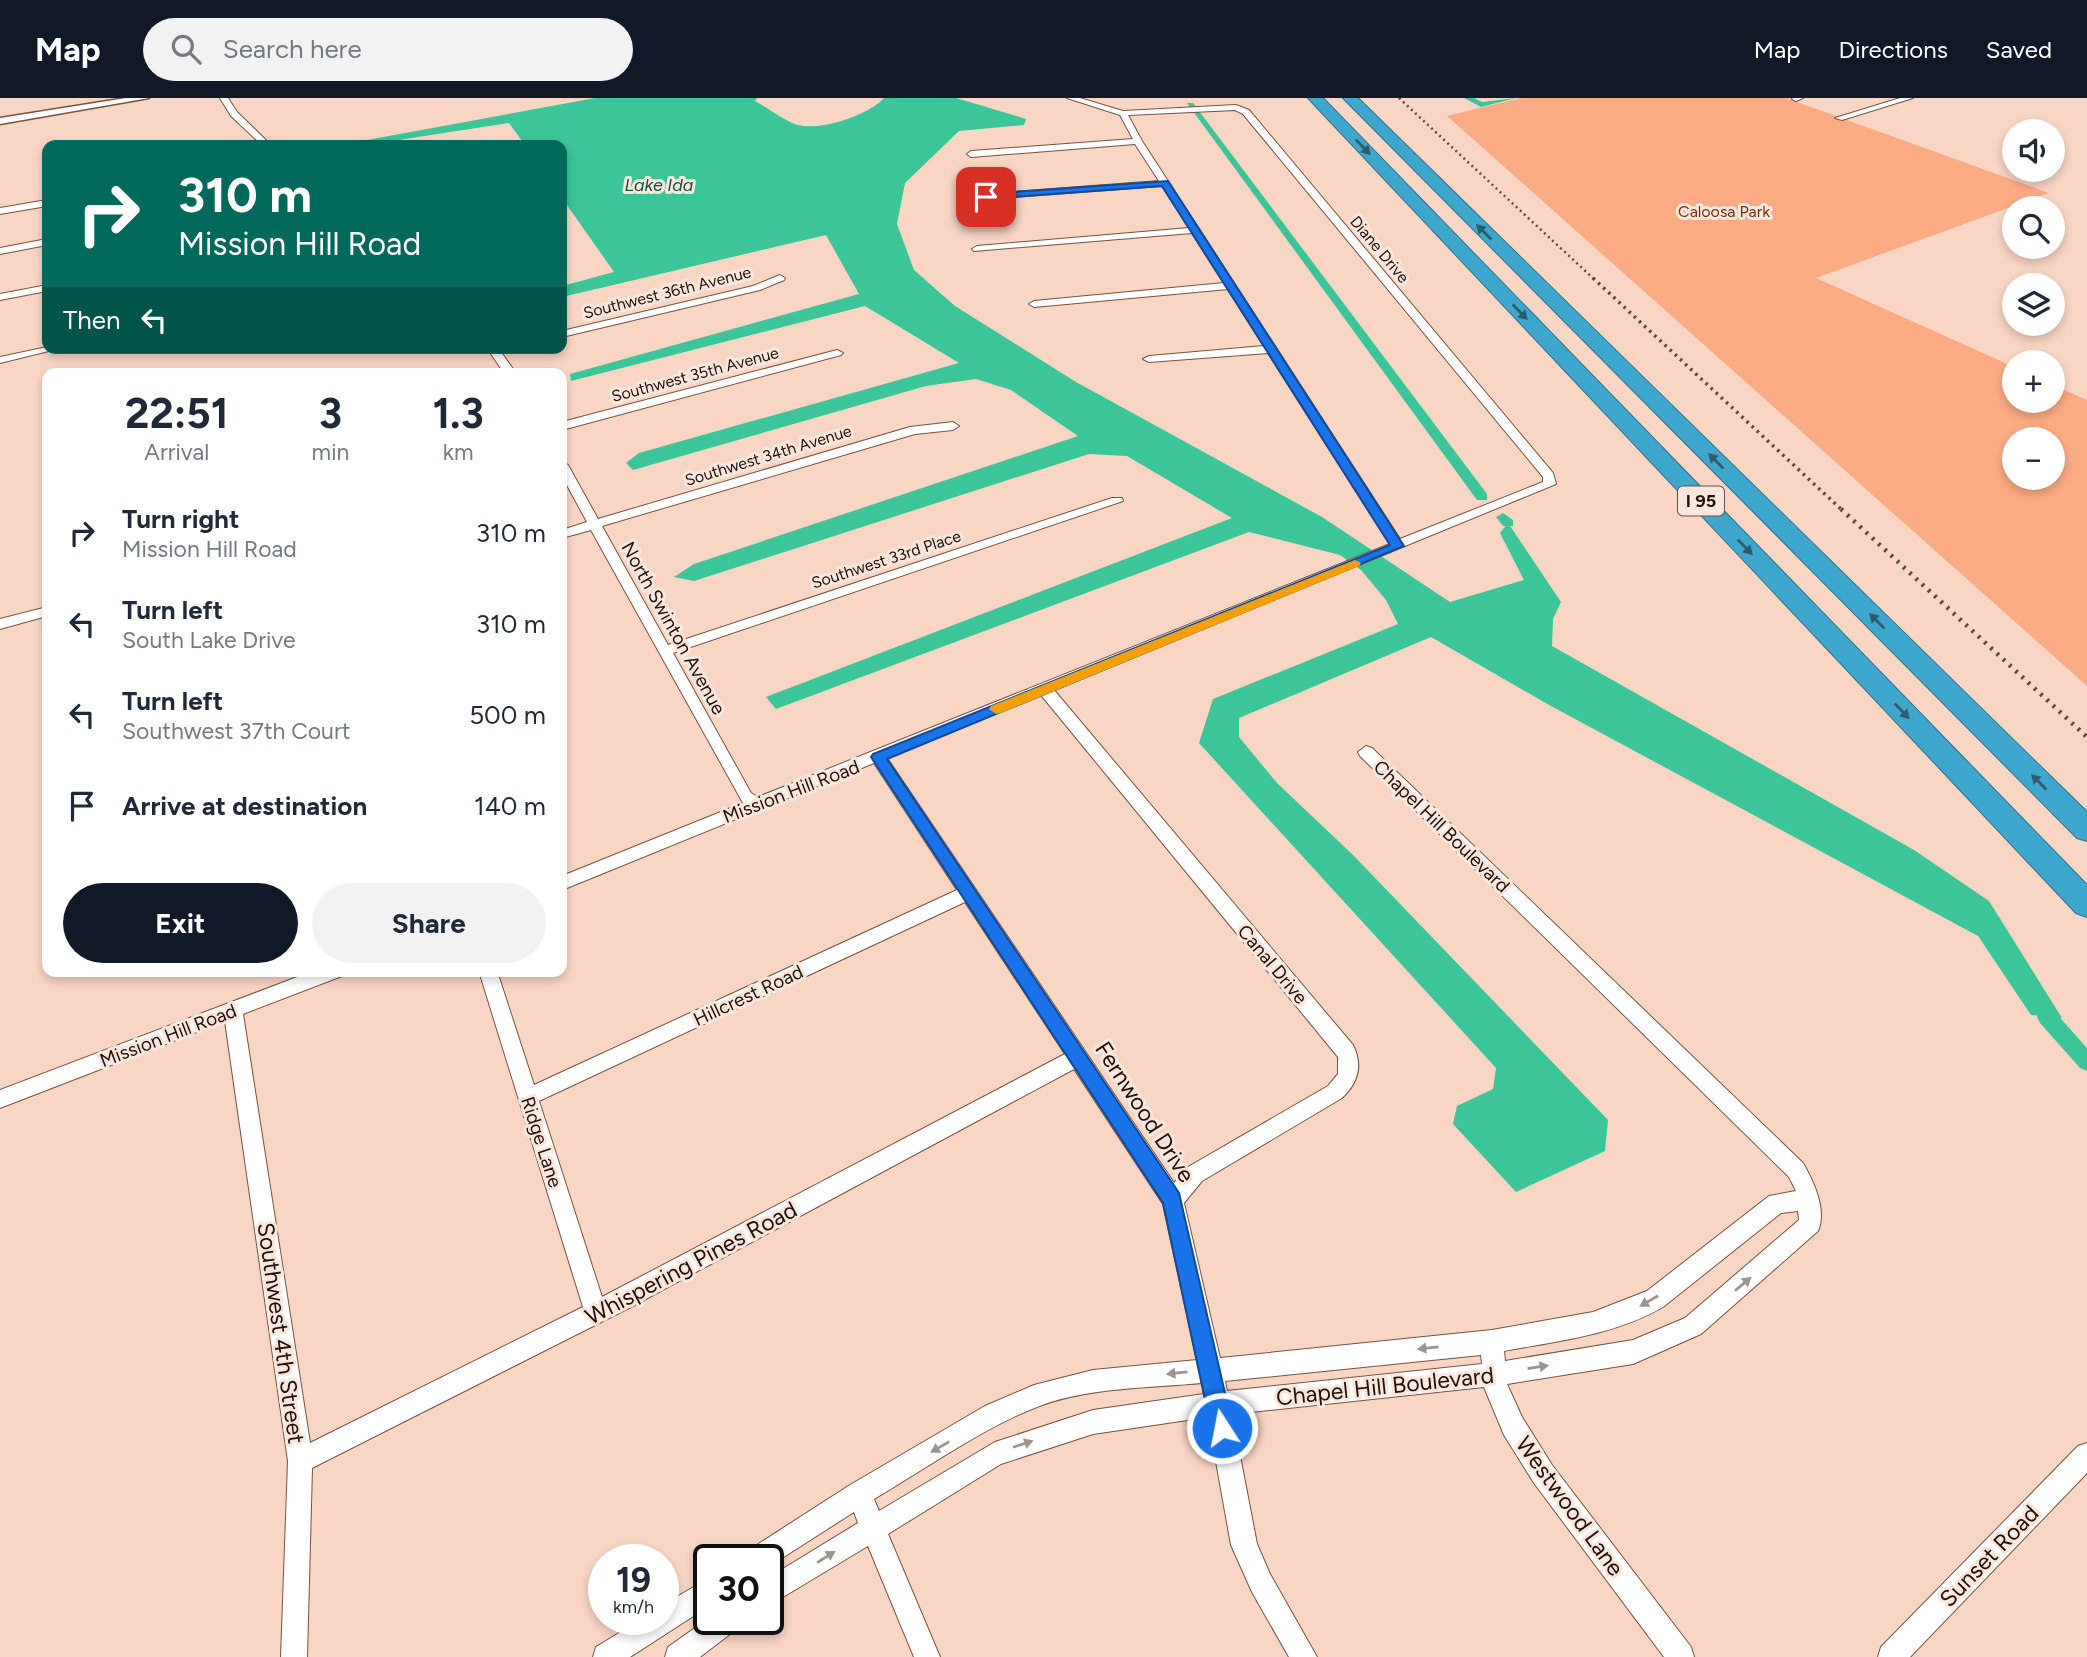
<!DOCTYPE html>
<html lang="en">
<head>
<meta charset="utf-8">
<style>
  :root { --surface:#fff; --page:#f2f2f3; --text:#1f2937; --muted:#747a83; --accent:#111827 }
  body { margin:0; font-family:Figtree,sans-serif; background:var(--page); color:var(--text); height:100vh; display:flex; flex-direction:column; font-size:26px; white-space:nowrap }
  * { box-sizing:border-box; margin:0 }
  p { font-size:23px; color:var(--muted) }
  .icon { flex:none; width:38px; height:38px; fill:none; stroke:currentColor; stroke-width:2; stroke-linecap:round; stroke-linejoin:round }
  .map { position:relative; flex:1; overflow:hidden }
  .side { position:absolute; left:42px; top:270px; width:525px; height:609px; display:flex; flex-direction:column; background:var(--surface); border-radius:14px; box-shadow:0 4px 10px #0003 }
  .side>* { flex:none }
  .banner { position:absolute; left:42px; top:42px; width:525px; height:214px; border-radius:14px; box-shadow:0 4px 10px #0003; background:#00695c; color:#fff; overflow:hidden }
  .controls { position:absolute; left:2002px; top:21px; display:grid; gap:14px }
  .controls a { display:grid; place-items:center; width:63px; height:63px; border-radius:50%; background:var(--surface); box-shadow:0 4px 10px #0003; font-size:35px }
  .speed { position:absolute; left:588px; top:1446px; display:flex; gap:14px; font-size:35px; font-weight:700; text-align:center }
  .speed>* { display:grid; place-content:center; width:91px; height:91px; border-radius:50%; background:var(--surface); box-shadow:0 4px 10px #0003; line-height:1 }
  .speed small { font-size:18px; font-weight:400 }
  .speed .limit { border:4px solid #111; border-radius:10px; background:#fff; color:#111 }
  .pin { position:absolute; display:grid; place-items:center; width:60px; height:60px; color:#fff; margin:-30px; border-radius:14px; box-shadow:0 4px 10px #0006 }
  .me { position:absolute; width:77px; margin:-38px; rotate:349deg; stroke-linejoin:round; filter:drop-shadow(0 0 5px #0008) }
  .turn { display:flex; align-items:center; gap:24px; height:147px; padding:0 21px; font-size:32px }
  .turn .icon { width:91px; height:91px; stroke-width:2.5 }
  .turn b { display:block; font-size:49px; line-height:60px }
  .then { display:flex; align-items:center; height:66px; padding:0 21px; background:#0003; gap:14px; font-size:26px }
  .eta { display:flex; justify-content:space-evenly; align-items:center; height:119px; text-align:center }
  .eta b { font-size:42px; font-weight:700; line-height:49px }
  .primary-button { display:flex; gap:14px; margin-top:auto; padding:14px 21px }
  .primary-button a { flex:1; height:80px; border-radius:42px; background:var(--accent); color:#fff; font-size:28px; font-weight:700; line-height:80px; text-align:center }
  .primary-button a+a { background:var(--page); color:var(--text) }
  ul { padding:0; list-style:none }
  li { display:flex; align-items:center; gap:21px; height:91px; padding:0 21px }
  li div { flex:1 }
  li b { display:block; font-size:26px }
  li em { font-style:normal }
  header { display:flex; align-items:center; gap:42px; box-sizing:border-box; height:98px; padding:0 35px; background:var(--accent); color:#fff }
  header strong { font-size:33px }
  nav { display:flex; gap:38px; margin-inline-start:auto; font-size:24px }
  .search { width:490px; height:63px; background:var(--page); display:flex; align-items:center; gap:18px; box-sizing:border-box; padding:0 24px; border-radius:38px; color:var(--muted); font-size:26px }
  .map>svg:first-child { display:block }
  .green { fill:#fbab84; fill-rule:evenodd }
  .water { fill:#3bc598 }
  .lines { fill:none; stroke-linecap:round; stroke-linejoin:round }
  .canal { fill:#3bc598; fill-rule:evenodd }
  .minor-casing { stroke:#785240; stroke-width:2 }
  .tertiary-casing { stroke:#785240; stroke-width:3 }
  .motorway-casing { stroke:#347289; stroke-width:2 }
  .minor { fill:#fff; fill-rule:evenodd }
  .tertiary { fill:#fff; fill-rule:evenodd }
  .motorway { fill:#3ea7ce; fill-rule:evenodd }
  .rail-far2 { stroke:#5e493e; stroke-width:2.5; stroke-dasharray:2 3.5; stroke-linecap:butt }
  .rail-far1 { stroke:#5e493e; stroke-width:3.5; stroke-dasharray:2.5 4.5; stroke-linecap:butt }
  .rail { stroke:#5e493e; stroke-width:4.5; stroke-dasharray:2.5 6; stroke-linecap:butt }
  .oneway { fill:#2f5c6c }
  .oneway2 { fill:#9b9490 }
  .route { fill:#1a73e8; stroke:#114b97; stroke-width:2 }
  .slow { fill:#f59e0b }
  .labels { text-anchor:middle; stroke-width:6; stroke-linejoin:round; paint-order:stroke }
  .far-park-label { font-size:16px; fill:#70320e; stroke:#f9e7de }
  .far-street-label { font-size:16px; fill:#201109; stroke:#f9e7de }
  .far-water-label { font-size:18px; font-style:italic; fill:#184f3c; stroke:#f9e7de }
  .shield { fill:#f9e7de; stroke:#615149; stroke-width:2 }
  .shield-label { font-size:18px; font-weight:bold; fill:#201109 }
  .street-label { font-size:19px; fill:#201109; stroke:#f9e7de }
  .near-street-label { font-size:23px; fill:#201109; stroke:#f9e7de }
</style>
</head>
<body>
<header>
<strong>Map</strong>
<div class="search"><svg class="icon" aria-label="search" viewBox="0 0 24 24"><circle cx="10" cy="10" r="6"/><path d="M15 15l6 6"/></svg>Search here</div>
<nav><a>Map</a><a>Directions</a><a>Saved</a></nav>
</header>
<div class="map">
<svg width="2087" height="1559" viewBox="0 0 2087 1559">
  <rect width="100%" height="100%" fill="#f9d5c4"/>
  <path class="green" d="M1521 0H1786L2049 95 1816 180 2014 269V303H2053V287L2087 302V588L1447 18ZM2014 341H2053V380H2014Z"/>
  <path class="water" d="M595 0H757L755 3C768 10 784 23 798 27 821 33 869 17 884 0H956L1026 21 1024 27 959 33 905 85 897 126 914 172 955 208 1076 284 1322 419 1450 504 1524 482 1500 435 1508 425 1561 504 1553 521 1552 548 1914 752 1989 803 2062 920 2031 917 1978 838 1551 608 1431 539 1239 620V639L1277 685 1353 757 1608 1022 1605 1053 1516 1094 1453 1026 1457 1008 1493 991 1496 970 1199 645 1213 601 1398 526 1386 502 1361 472 1340 457 1249 434 776 611 766 599 1232 420 1127 358 1089 356 694 483 674 479 694 466 1078 338 1011 292 976 281 926 288 633 372 626 365 639 355 959 265 865 208 571 283 570 276 859 196 826 137 562 199V188L614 174 562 100V47H525L509 25 366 47H340Z"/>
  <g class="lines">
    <g class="canal">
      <path d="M1464 0H1474L1482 4 1516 0 1481 9Z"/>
      <path d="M1187 5H1193L1487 396V402H1477Z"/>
      <path d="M1503 415 1513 422V428H1503L1496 419Z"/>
      <path d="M2047 911 2054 913 2087 950V973L2080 970 2040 925 2037 919 2040 913Z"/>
    </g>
    <g class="minor-casing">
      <g id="minor">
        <path d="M220 0H228L237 14 271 47H262L231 18Z"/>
        <path d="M1067 0H1080L1123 13 1236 7 1249 12 1553 375 1556 386 1054 592 1353 947C1363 967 1358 985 1342 1000L1202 1083 1184 1105 1220 1260 1492 1232 1593 1214 1647 1193 1769 1098 1796 1093 1789 1079 1360 658 1358 654 1366 648 1372 650 1803 1065C1814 1084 1827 1112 1818 1133L1701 1236 1633 1266 1507 1286 1522 1319 1552 1367 1691 1549 1694 1559H1664L1534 1385 1504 1337 1484 1289 1232 1316 1257 1446 1270 1476 1317 1559H1289L1252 1494 1231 1447 1208 1319 1093 1336 1001 1366 888 1436 940 1559H914L868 1448 768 1508V1480L858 1425 854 1414 768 1469V1461H745L749 1452 850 1387 985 1308 1034 1287 1093 1272 1197 1262 1163 1106 1074 971 629 1210 312 1370 307 1559H281L288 1363 225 923 0 1010V992L313 873H344L342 878 243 916 310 1345 583 1209 479 873H497L534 987 957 792 874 665 562 792V778L743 705 591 432 562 440V432L587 424 562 378V363L568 367 598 421 910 329 953 324 959 328 953 332 915 336 602 428 668 547 1112 400H1122L1123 403 673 555 751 695 758 699 1390 446 1268 255 1149 264 1143 261 1149 258 1264 248 1228 191 1034 209 1029 206 1034 203 1224 185 1192 135 974 153 972 151 977 148 1189 130 1162 88 958 103V99L961 98 1159 83 1135 46 971 59 967 56 971 53 1133 41 1120 17ZM1235 12 1243 16 1543 379V384L1400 441 1142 43 1128 17ZM1041 597 1338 959V976L1328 988 1188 1069 1174 1085 887 660ZM965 804 1065 956 602 1199 539 1003ZM1798 1113 1799 1122 1685 1220 1633 1242 1505 1263 1504 1253C1558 1243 1615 1237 1663 1209L1781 1115ZM1481 1257 1482 1266 1227 1293 1225 1283ZM1202 1285 1204 1296 1093 1312 995 1344 879 1413 874 1401C927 1370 985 1328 1042 1307 1092 1289 1150 1290 1202 1285Z"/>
        <path d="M1803 0 1796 3 1792 1 1793 0Z"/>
        <path d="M1900 0H1913L1842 22 1835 20Z"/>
        <path d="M47 102V108L0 116V110Z"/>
        <path d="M47 141V147L0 156V150Z"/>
        <path d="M780 177 785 180 784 182 760 192 562 239V233L753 188Z"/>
        <path d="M47 187V193L0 202V196Z"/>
        <path d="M47 249 61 250 0 265V259Z"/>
        <path d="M487 250H498L516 275H504Z"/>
        <path d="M837 252 843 255 841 257 562 332V324Z"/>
        <path d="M47 509V518L0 531V521Z"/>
        <path d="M2087 1345V1375L1910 1559H1878L1881 1549 2078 1348Z"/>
        <path d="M709 1480V1508L630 1559H593L596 1549 642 1521H663V1507Z"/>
        <path d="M709 1520 742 1521 738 1530 700 1559H665L668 1549Z"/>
      </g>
    </g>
    <g class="tertiary-casing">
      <path id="tertiary" d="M126 0H149L0 26V20Z"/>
    </g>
    <g class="motorway-casing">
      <g id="motorway">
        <path d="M1308 0H1323L2087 787V819L2076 815Z"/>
        <path d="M1343 0H1358L2087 714V743L2077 740Z"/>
      </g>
    </g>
    <use href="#minor" class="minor"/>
    <use href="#tertiary" class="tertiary"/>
    <use href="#motorway" class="motorway"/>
    <path class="rail-far2" d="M1399 0 1595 182"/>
    <path class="rail-far1" d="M1593 180 1843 413"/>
    <path class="rail" d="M1841 411 2087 639"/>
  </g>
  <defs><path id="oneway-solid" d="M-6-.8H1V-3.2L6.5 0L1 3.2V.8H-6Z" transform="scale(1.75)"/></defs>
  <g class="oneway">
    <use href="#oneway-solid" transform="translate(1363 49) rotate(46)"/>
    <use href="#oneway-solid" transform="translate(1484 134) rotate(-135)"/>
    <use href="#oneway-solid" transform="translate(1520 214) rotate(46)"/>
    <use href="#oneway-solid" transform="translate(1716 363) rotate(-135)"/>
    <use href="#oneway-solid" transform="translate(1745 449) rotate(46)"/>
    <use href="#oneway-solid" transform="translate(1877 523) rotate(-135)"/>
    <use href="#oneway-solid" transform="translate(1902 613) rotate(46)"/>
    <use href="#oneway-solid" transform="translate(2039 684) rotate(-135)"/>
  </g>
  <g class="oneway2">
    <use href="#oneway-solid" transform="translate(1743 1186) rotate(-40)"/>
    <use href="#oneway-solid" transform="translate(1649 1203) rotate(150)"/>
    <use href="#oneway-solid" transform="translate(1428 1250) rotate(174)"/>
    <use href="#oneway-solid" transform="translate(1538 1269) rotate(-9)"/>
    <use href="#oneway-solid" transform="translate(1177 1275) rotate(174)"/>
    <use href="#oneway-solid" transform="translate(1023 1346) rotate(-18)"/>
    <use href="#oneway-solid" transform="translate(940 1349) rotate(150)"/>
    <use href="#oneway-solid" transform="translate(826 1459) rotate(-32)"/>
  </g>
  <path class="route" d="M1168 83 1404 448 887 661 1179 1095 1233 1330 1230 1337 1222 1341 1215 1337 1211 1330 1163 1105 871 659 873 656 1390 447 1162 88 986 101 982 99 986 96Z"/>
  <path class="slow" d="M1355 462 1361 465 1359 468 1001 615 996 616 989 611 991 608Z"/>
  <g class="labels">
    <g class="far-park-label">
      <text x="1724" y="119">Caloosa Park</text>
    </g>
    <g class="far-street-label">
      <text transform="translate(1380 151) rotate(50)" y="6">Diane Drive</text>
      <text transform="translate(667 194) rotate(-14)" y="6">Southwest 36th Avenue</text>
      <text transform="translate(695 276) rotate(-15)" y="6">Southwest 35th Avenue</text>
      <text transform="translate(768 357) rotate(-17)" y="6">Southwest 34th Avenue</text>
      <text transform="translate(886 461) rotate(-18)" y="6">Southwest 33rd Place</text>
    </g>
    <g class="far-water-label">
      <text x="659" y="93">Lake Ida</text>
    </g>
    <rect class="shield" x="1678" y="388.5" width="46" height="29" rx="5"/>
    <g class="shield-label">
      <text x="1701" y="409">I 95</text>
    </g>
    <g class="street-label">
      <text transform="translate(674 530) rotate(61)" y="7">North Swinton Avenue</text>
      <text transform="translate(791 693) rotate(-21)" y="7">Mission Hill Road</text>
      <text transform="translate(1442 728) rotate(44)" y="7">Chapel Hill Boulevard</text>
      <text transform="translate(1273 866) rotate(50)" y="7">Canal Drive</text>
      <text transform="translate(748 897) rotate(-25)" y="7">Hillcrest Road</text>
      <text transform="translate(168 937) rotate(-21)" y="7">Mission Hill Road</text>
      <text transform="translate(542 1044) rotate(72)" y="7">Ridge Lane</text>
    </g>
    <g class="near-street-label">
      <text transform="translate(1145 1014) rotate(57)" y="8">Fernwood Drive</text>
      <text transform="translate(691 1165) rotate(-28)" y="8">Whispering Pines Road</text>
      <text transform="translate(281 1235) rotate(82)" y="8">Southwest 4th Street</text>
      <text transform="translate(1385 1288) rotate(-6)" y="8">Chapel Hill Boulevard</text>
      <text transform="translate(1570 1408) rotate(54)" y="8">Westwood Lane</text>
      <text transform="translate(1989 1458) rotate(-46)" y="8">Sunset Road</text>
    </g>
  </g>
</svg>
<div class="controls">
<a><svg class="icon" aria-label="sound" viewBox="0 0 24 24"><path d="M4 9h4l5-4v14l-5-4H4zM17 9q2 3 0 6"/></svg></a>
<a><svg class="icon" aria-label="search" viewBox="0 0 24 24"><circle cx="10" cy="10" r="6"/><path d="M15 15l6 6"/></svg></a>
<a><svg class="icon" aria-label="layers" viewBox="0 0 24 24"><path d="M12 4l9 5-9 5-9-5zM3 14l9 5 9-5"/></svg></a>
<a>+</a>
<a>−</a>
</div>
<div class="speed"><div>19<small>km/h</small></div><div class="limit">30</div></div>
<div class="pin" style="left:986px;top:99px;background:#d93025"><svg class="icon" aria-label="arrive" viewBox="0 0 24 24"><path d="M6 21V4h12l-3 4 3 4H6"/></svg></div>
<svg class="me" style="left:1222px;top:1330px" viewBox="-20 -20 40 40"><circle r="17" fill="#1a73e8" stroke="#fff" stroke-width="3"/><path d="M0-11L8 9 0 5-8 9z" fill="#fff"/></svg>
<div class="banner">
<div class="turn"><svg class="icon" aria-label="right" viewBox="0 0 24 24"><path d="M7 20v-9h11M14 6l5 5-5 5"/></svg><div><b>310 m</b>Mission Hill Road</div></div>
<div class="then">Then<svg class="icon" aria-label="left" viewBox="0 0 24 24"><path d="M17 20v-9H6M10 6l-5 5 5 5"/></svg></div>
</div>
<section class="side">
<div class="eta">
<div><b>22:51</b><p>Arrival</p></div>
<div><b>3</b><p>min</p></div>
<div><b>1.3</b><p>km</p></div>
</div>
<ul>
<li><svg class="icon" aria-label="right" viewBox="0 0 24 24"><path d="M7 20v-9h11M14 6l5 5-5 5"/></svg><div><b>Turn right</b><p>Mission Hill Road</p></div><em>310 m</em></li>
<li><svg class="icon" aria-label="left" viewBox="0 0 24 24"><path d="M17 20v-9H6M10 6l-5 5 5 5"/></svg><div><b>Turn left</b><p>South Lake Drive</p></div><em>310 m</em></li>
<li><svg class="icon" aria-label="left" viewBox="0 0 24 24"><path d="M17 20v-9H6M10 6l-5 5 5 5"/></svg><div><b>Turn left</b><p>Southwest 37th Court</p></div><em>500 m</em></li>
<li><svg class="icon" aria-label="arrive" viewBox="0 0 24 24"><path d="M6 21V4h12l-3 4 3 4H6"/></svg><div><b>Arrive at destination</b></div><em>140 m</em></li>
</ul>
<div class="primary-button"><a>Exit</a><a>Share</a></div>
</section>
</div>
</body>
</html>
